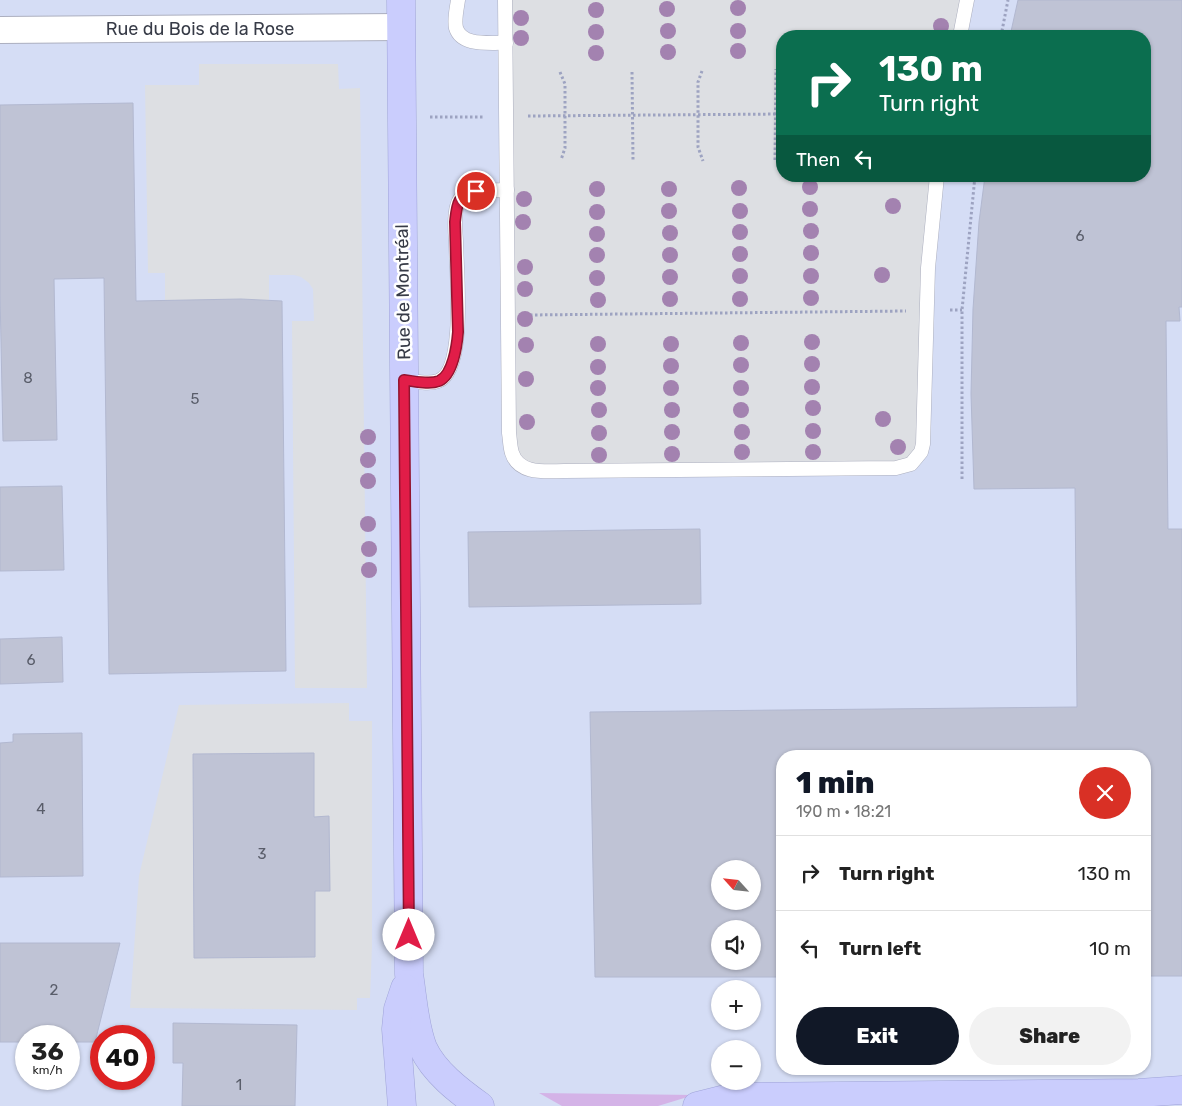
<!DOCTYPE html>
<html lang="en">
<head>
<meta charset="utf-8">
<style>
  :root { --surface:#fff; --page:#f2f2f2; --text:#222; --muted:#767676; --line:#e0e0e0; --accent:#111827 }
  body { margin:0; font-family:Rubik,sans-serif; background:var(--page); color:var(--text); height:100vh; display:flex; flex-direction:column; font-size:19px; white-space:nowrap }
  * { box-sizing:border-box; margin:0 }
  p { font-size:16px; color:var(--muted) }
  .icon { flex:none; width:28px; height:28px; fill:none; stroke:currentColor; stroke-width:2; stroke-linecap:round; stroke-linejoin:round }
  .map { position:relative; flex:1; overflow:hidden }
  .details { position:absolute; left:776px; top:750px; width:375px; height:325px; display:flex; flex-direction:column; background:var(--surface); border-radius:20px; box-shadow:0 1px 4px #0004 }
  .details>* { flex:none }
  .top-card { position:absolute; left:776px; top:30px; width:375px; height:152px; border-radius:20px; box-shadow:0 1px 4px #0004; background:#0b6e4f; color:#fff; overflow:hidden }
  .needle { width:32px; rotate:297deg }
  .fabs { position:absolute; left:711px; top:860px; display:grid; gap:10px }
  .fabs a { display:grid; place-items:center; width:50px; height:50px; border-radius:50%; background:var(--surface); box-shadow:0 1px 4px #0004; font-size:25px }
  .speed { position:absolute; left:15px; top:1025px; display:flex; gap:10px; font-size:25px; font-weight:700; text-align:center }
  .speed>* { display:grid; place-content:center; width:65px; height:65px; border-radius:50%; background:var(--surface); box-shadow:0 1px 4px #0004; line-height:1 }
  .speed small { font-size:12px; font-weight:400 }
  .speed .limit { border:8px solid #d22; background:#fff; color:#111 }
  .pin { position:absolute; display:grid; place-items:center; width:42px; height:42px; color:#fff; margin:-21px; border:2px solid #fff; border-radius:50%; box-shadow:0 1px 5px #0007 }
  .me { position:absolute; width:55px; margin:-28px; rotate:0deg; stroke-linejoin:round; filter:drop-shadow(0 0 4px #0008) }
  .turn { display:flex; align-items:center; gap:18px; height:105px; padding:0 20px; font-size:22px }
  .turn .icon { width:65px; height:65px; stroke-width:2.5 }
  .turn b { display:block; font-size:35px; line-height:42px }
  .then { display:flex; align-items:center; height:48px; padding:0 20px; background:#0003; gap:10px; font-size:19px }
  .round { display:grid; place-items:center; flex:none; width:52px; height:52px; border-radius:26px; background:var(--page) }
  .summary { display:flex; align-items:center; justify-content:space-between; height:85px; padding:0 20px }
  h1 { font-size:30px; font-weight:800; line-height:38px; color:var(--accent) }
  .action { display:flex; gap:10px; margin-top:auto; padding:10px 20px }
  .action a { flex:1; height:58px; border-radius:30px; background:var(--accent); color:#fff; font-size:20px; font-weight:800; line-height:58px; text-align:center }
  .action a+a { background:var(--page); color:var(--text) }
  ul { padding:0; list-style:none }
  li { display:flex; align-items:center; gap:15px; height:75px; padding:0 20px; border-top:1px solid var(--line) }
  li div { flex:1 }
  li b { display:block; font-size:19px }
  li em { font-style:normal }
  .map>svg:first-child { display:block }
  .commercial { fill:#d5ddf5; fill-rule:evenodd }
  .green { fill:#d4b3e7 }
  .parking { fill:#dddfe3; fill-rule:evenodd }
  .building { fill:#bfc3d5; stroke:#b2b8d0; fill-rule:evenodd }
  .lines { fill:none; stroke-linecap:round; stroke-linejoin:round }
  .lane-casing { stroke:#acafbf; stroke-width:15 }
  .street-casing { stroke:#acafbf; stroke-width:28 }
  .secondary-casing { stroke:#9fa3d8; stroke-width:29 }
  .path { stroke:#9da3c1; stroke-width:3; stroke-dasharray:2.5 2.5; stroke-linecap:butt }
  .lane { stroke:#fff; stroke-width:14 }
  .street { stroke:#fff; stroke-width:26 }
  .secondary { stroke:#cacdfd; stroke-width:28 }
  .tree { fill:#a382b0 }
  .route-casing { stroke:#92132f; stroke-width:12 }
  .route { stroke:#e11d48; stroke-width:9 }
  .labels { text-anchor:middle; stroke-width:5; stroke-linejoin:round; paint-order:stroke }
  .number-label { font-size:15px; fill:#595d6a }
  .street-label { font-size:18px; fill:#373b47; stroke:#fff }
</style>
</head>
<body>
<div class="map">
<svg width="1182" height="1106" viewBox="0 0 1182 1106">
  <rect width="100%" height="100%" fill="#e9eaf4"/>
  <path class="commercial" d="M0 0H1182V1106H0ZM782 36H1145V176H782ZM782 756H1145V1069H782ZM720 869H752V901H720ZM720 929H752V961H720ZM720 989H752V1021H720ZM26 1036H69V1079H26ZM101 1036H144V1079H101ZM720 1049H752V1081H720Z"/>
  <path class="green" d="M539 1093 694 1095 658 1106H562Z"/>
  <g class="parking">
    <path d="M505 0H967L960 36H782V176H937L923 444 911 464 542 471 516 461Z"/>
    <path d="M199 64H338L339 89 360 88 367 688H295L292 321H314L313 289 309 283 301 277 294 275H269V300H165V273H148L145 85H199Z"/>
    <path d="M349 703V721H372V946L370 998H357V1010L130 1008 139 876 179 705ZM314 753V817H329L330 891H315V957L194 958 193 755Z"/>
  </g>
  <g class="building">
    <path d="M1018 0H1182V307H1179L1180 321H1166L1168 529H1182V976H1145V756H782V977H595L590 712 1077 707 1075 488 974 489 971 394 973 309 979 222 985 176H1145V36H1010ZM720 869H752V901H720ZM720 929H752V961H720Z"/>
    <path d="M133 103 136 301 241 299 282 301 286 671 109 674 104 278 54 279 57 440 3 441 0 293V105Z"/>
    <path d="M62 486 64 570 0 571V487Z"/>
    <path d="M700 529 701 604 469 607 468 532Z"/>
    <path d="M62 637 63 682 0 684V639Z"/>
    <path d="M82 733 83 876 0 877V743L13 742V734Z"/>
    <path d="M314 753V817L329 816 330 891H315V957L194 958 193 754Z"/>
    <path d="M0 943H120L95 1042H69V1036H26V1042H0Z"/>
    <path d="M173 1023 297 1025 295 1106H182L183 1063H173Z"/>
  </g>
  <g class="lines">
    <g class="lane-casing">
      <g id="lane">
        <path d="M458 0C457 8 454 19 456 28 462 47 490 42 506 43"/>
        <path d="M505 0 509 433C510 439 510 447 512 453 519 475 546 471 564 471L896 468 911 464 921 452 923 444 928 268 937 176"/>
        <path d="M960 36 967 0"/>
        <path d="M404 380C414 381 428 385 438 381 467 371 456 267 456 241 455 230 453 204 462 197 472 188 494 191 507 190"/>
      </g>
    </g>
    <g class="street-casing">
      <path id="street" d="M0 30 401 27"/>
    </g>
    <g class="secondary-casing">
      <g id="secondary">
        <path d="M401 0 409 974C413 999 414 1025 423 1048 434 1072 459 1091 480 1106"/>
        <path d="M402 1106 396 1029 398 1009 405 988"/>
        <path d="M697 1106 721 1100 748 1097 1139 1093 1182 1090"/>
      </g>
    </g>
    <g class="path">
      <path d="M1001 36 1008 0"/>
      <path d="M702 71 698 82V147L703 161"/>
      <path d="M560 72 565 84V148L561 160"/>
      <path d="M632 72 633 160"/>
      <path d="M528 116 782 114"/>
      <path d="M430 117H484"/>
      <path d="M775 160 776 69"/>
      <path d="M950 310H962"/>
      <path d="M530 315 906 311"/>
      <path d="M962 479V310L975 176"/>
    </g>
    <use href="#lane" class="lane"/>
    <use href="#street" class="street"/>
    <use href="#secondary" class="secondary"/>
  </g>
  <g class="tree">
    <circle cx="738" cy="8" r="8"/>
    <circle cx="667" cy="9" r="8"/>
    <circle cx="596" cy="10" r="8"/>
    <circle cx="521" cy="18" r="8"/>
    <circle cx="941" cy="26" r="8"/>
    <circle cx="668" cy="31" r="8"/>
    <circle cx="738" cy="31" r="8"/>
    <circle cx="596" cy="32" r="8"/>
    <circle cx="521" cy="38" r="8"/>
    <circle cx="738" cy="51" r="8"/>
    <circle cx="668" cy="52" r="8"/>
    <circle cx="596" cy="53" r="8"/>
    <circle cx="810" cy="187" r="8"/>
    <circle cx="739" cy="188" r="8"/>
    <circle cx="597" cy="189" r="8"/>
    <circle cx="669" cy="189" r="8"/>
    <circle cx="524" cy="199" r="8"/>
    <circle cx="893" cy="206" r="8"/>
    <circle cx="810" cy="209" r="8"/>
    <circle cx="669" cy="211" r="8"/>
    <circle cx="740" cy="211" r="8"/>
    <circle cx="597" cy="212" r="8"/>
    <circle cx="523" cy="222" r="8"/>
    <circle cx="811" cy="231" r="8"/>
    <circle cx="740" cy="232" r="8"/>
    <circle cx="670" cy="233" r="8"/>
    <circle cx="597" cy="234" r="8"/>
    <circle cx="811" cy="253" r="8"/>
    <circle cx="740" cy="254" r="8"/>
    <circle cx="597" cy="255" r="8"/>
    <circle cx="670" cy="255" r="8"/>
    <circle cx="525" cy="267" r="8"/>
    <circle cx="882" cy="275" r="8"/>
    <circle cx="740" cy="276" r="8"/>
    <circle cx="811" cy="276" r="8"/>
    <circle cx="670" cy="277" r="8"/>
    <circle cx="597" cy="278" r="8"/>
    <circle cx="525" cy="289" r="8"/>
    <circle cx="811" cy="298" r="8"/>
    <circle cx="670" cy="299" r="8"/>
    <circle cx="740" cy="299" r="8"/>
    <circle cx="598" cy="300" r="8"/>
    <circle cx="525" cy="319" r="8"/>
    <circle cx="812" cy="342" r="8"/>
    <circle cx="741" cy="343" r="8"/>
    <circle cx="598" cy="344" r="8"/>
    <circle cx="671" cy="344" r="8"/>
    <circle cx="526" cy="345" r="8"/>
    <circle cx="812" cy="364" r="8"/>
    <circle cx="741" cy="365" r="8"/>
    <circle cx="671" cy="366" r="8"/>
    <circle cx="598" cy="367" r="8"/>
    <circle cx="526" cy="379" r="8"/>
    <circle cx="812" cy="387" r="8"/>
    <circle cx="598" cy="388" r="8"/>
    <circle cx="671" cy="388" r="8"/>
    <circle cx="741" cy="388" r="8"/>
    <circle cx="813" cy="408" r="8"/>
    <circle cx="599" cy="410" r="8"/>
    <circle cx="672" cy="410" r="8"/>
    <circle cx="741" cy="410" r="8"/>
    <circle cx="883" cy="419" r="8"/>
    <circle cx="527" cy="422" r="8"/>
    <circle cx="813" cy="431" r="8"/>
    <circle cx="672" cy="432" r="8"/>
    <circle cx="742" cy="432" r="8"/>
    <circle cx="599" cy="433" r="8"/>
    <circle cx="368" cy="437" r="8"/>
    <circle cx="898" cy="447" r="8"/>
    <circle cx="742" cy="452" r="8"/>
    <circle cx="813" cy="452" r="8"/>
    <circle cx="672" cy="454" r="8"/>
    <circle cx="599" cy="455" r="8"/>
    <circle cx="368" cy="460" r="8"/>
    <circle cx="368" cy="481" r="8"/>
    <circle cx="368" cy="524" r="8"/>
    <circle cx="369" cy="549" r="8"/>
    <circle cx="369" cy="570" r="8"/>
  </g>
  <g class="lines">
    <g class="route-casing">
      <path id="route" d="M409 935 404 380C414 381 429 385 439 381 453 375 457 345 458 332L455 222C457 204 457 195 476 191"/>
    </g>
    <use href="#route" class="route"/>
  </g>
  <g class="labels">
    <g class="number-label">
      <text x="1080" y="241">6</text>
      <text x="28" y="383">8</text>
      <text x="195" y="404">5</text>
      <text x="31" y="665">6</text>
      <text x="41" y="814">4</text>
      <text x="262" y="859">3</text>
      <text x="54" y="995">2</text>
      <text x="239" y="1090">1</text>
    </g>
    <g class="street-label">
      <text x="200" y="35">Rue du Bois de la Rose</text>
      <text transform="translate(403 292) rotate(-91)" y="6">Rue de Montréal</text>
    </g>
  </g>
</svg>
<div class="fabs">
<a><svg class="needle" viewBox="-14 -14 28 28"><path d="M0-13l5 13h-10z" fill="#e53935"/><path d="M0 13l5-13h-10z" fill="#767676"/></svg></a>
<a><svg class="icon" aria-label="sound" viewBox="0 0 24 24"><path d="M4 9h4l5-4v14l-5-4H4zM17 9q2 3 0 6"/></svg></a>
<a>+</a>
<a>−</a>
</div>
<div class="speed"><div>36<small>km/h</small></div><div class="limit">40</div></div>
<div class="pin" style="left:476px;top:191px;background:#d93025"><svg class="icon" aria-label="arrive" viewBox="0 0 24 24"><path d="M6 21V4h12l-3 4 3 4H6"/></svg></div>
<svg class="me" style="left:409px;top:935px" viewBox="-20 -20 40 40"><circle r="19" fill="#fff"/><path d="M0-13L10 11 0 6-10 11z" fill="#e11d48"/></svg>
<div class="top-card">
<div class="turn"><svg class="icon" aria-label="right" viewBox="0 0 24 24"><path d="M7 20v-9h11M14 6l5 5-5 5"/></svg><div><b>130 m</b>Turn right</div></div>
<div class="then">Then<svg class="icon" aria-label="left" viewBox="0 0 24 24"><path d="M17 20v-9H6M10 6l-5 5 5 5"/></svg></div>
</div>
<section class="details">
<div class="summary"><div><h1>1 min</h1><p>190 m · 18:21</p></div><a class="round" style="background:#d93025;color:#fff"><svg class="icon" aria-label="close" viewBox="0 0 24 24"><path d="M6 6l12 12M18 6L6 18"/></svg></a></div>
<ul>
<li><svg class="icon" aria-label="right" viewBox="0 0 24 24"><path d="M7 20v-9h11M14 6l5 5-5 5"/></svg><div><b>Turn right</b></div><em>130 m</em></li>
<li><svg class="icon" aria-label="left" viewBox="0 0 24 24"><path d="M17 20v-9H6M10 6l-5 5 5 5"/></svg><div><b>Turn left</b></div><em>10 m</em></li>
</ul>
<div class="action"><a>Exit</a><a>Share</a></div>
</section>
</div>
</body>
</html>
